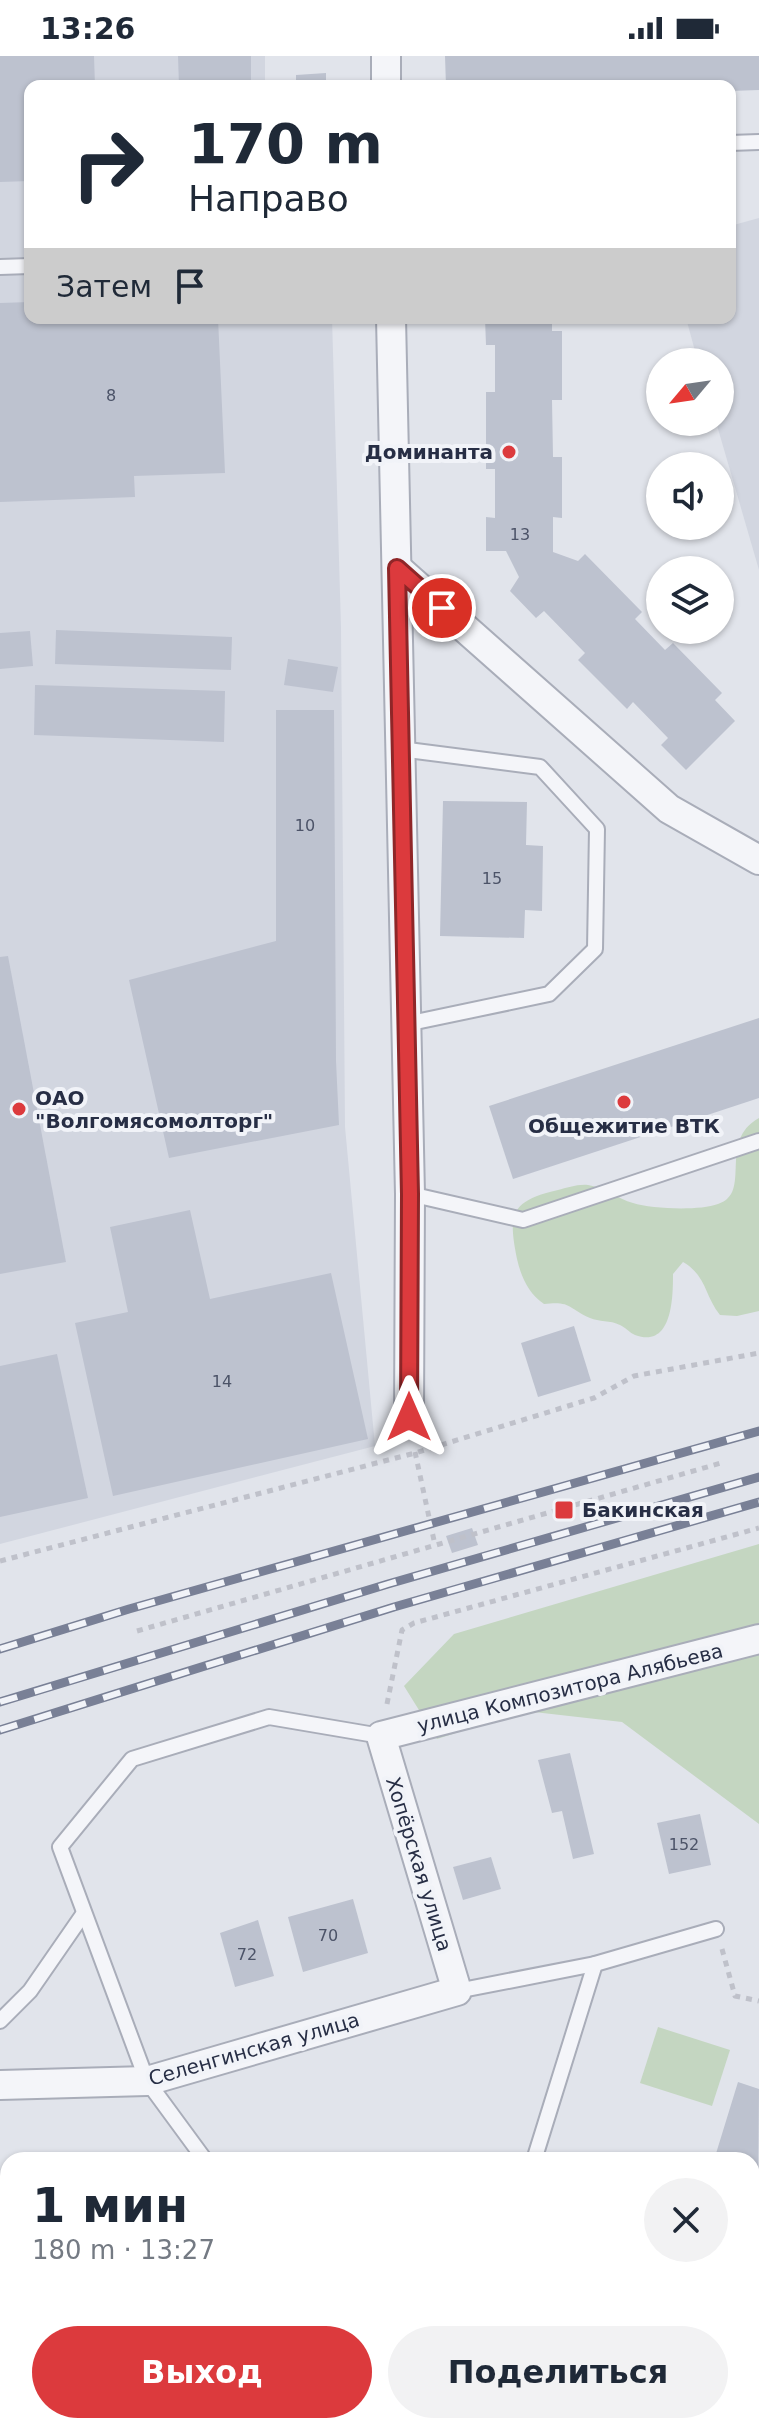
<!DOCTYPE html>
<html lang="ru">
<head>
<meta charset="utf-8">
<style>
  :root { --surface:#fff; --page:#f2f2f3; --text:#1f2937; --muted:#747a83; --accent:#dc3a3d }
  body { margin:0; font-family:"DejaVu Sans",sans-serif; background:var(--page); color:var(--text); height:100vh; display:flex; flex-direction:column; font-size:30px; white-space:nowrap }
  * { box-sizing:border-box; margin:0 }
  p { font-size:26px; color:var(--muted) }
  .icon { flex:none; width:44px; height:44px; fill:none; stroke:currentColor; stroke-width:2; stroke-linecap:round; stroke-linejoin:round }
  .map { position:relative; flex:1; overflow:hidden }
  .drawer { position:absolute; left:0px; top:2096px; width:760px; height:282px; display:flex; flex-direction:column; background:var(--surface); border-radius:24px 24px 0 0; box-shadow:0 2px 6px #0004 }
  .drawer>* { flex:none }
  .top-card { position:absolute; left:24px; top:24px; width:712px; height:244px; border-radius:16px; box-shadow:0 2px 6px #0004; background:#fff; color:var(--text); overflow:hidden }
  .needle { width:52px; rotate:241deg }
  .controls { position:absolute; left:646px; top:292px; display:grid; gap:16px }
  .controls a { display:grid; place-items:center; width:88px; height:88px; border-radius:50%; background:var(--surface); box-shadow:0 2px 6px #0004; font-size:40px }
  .pin { position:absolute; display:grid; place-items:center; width:68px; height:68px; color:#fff; margin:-34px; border:4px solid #fff; border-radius:50%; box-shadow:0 2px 8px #0007 }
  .me { position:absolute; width:88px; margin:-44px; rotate:0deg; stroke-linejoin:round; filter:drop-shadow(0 0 6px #0008) }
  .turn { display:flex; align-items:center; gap:28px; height:168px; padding:0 32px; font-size:36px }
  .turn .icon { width:104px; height:104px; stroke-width:2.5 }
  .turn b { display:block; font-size:56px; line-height:68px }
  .then { display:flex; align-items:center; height:76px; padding:0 32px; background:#0003; gap:16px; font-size:30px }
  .round { display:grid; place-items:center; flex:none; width:84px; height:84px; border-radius:42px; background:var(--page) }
  .overview { display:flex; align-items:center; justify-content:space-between; height:136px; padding:0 32px }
  h1 { font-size:48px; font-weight:600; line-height:60px }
  .action { display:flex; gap:16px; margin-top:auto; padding:16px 32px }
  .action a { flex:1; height:92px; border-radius:48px; background:var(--accent); color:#fff; font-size:32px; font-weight:600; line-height:92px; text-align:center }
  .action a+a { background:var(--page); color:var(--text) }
  .status { display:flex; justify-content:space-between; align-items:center; height:56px; padding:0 40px; background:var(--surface); direction:ltr }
  .status svg { height:22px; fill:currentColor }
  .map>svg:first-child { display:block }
  .built { fill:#d2d6e0 }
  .green { fill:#c4d6c1 }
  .building { fill:#bdc2cf }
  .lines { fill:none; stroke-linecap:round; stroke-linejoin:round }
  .service-casing { stroke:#a9adb9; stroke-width:18 }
  .minor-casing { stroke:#a9adb9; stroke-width:32 }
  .path { stroke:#bfc1ca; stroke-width:5; stroke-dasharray:6 6; stroke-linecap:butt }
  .service { stroke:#f4f5f9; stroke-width:14 }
  .minor { stroke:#f4f5f9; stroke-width:28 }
  .rail-casing { stroke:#798096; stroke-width:9 }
  .rail { stroke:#f1f3f8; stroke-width:6; stroke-dasharray:18; stroke-linecap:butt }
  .route-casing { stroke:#8f2628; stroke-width:20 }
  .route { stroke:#dc3a3d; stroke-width:14 }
  .poi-dot { fill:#dc3a3d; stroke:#f1f3f8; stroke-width:3 }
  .labels { text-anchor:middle; stroke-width:8; stroke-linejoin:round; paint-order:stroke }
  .number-label { font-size:16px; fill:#4c5368 }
  .poi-label { font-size:20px; font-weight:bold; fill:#272e45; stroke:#f1f3f8; text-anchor:start }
  .street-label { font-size:20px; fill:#272e45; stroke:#f1f3f8 }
</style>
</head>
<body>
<div class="status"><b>13:26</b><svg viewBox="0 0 49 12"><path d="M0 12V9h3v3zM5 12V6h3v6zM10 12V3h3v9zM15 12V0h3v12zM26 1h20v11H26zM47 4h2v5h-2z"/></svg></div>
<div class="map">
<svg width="759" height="2377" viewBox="0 0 759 2377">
  <rect width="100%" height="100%" fill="#e1e4eb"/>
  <g class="built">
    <path d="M0 0H265V30H30V262H332L341 572 345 1071 375 1390 0 1488Z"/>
    <path d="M759 162V514L716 366H720V306H698L686 262H730V170Z"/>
  </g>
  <g class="green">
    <path d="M759 1062V1255L737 1260 720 1259C704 1239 707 1220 683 1206L673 1218C673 1240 673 1293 635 1279 630 1277 625 1271 620 1269 610 1264 599 1266 590 1262 567 1252 572 1245 544 1248 529 1238 521 1221 517 1203 508 1158 510 1145 558 1134 567 1132 577 1128 588 1129 603 1131 618 1143 633 1147 652 1153 699 1155 718 1148 753 1137 717 1085 759 1062Z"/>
    <path d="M759 1488V1768L622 1666 525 1655 437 1683 404 1630 454 1578Z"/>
    <path d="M658 1971 730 1994 712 2050 640 2027Z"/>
  </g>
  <g class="building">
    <path d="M0 0H94L95 30H30V125L0 126Z"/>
    <path d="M178 0H251V30H179Z"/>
    <path d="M445 0H759V34L730 35V30H675V26H656L657 30H446Z"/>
    <path d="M326 17V30H296V19Z"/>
    <path d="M30 246V262H218L225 417 134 420 135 441 0 446V247Z"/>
    <path d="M485 262H552V275H562V344H552L553 401H562V462L553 461V496L578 505 585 498 642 556 635 563 665 594 673 587 722 637 715 644 735 665 686 714 661 689 668 682 633 646 627 653 578 604 585 597 544 555 536 562 510 535 519 521 506 495H486V461L495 462V413H486V336H495V289H486Z"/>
    <path d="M56 574 232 581 231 614 55 608Z"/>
    <path d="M30 575 33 610 0 613V577Z"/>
    <path d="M288 603 338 611 333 636 284 629Z"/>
    <path d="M35 629 225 635 224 686 34 679Z"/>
    <path d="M276 654H334L336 1005 339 1069 169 1102 129 924 276 885Z"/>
    <path d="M443 745 527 746 526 789 543 790 542 855 525 854 524 882 440 880Z"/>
    <path d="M8 900 66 1206 0 1218V901Z"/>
    <path d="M759 962V1042L513 1123 489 1050Z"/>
    <path d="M190 1154 210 1243 331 1217 368 1383 113 1440 75 1267 128 1256 110 1171Z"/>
    <path d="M574 1270 591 1325 538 1341 521 1287Z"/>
    <path d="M57 1298 88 1442 0 1461V1310Z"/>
    <path d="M472 1472 478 1489 452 1497 446 1480Z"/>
    <path d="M570 1697 594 1798 573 1803 562 1755 552 1757 538 1704Z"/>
    <path d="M700 1758 711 1809 669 1818 657 1767Z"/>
    <path d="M491 1801 501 1833 463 1844 453 1811Z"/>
    <path d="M353 1843 368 1897 303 1916 288 1861Z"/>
    <path d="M258 1864 274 1920 235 1931 220 1877Z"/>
    <path d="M738 2026 759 2033 757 2271 752 2269V2104H714Z"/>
    <rect x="0" y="2216" width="8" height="63"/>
  </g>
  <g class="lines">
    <g class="service-casing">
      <g id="service">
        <path d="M730 87 759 86"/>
        <path d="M0 211 30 210"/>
        <path d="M400 693 540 711 597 773 595 893 549 938 406 968"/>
        <path d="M410 1138 523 1164 759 1085"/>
        <path d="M457 1935 595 1908 716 1873"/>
        <path d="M0 1965 30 1935 84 1857"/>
        <path d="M205 2104 147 2025 60 1791 132 1703 269 1661 381 1680"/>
        <path d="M534 2104 595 1908"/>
        <path d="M752 2289 759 2291"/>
        <path d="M624 2370 649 2377"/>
        <path d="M262 2377 267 2370"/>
        <path d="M458 2377 460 2370"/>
      </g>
    </g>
    <g class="minor-casing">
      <g id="minor">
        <path d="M386 0V30"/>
        <path d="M391 262 410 1138 409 1361"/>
        <path d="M397 512 669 753 759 804"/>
        <path d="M0 2029 147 2025 457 1935 381 1680 759 1583"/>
      </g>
    </g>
    <g class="path">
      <path d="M415 1396 435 1489"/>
      <path d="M0 1505 415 1397 594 1342 634 1320 759 1297"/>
      <path d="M137 1575 721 1407"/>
      <path d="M387 1648 402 1574 414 1567 759 1472"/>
      <path d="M722 1893 735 1940 759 1945"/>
    </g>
    <use href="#service" class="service"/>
    <use href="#minor" class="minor"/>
    <g class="rail-casing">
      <g id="rail">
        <path d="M0 1593 129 1553 759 1375"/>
        <path d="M0 1646 388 1528 759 1421"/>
        <path d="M0 1674 394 1551 759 1446"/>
      </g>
    </g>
    <use href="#rail" class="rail"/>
  </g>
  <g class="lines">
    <g class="route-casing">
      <path id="route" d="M409 1361 410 1138 397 512 442 552"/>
    </g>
    <use href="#route" class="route"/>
  </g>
  <g class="poi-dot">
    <circle cx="509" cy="396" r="8"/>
    <circle cx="624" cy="1046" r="8"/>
    <circle cx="19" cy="1053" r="8"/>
    <rect x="554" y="1444" width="20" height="20" rx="4"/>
  </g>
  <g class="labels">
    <g class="number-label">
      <text x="111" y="345">8</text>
      <text x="520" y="484">13</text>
      <text x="305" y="775">10</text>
      <text x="492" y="828">15</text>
      <text x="222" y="1331">14</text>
      <text x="684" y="1794">152</text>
      <text x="328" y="1885">70</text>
      <text x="247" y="1904">72</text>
    </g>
    <g class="poi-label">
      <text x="493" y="403" text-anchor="end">Доминанта</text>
      <text x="35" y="1049">ОАО<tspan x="35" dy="23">"Волгомясомолторг"</tspan></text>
      <text x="624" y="1077" text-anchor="middle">Общежитие ВТК</text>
      <text x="582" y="1461">Бакинская</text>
    </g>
    <g class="street-label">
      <text transform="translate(570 1632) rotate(-14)" y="7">улица Композитора Алябьева</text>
      <text transform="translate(419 1808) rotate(73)" y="7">Хопёрская улица</text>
      <text transform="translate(254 1993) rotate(-16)" y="7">Селенгинская улица</text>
    </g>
  </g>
</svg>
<div class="controls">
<a><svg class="needle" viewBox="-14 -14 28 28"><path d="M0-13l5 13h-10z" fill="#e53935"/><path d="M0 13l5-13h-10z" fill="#747a83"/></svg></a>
<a><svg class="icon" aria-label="sound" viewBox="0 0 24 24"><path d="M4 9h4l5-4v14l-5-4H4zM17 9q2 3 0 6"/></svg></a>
<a><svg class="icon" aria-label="layers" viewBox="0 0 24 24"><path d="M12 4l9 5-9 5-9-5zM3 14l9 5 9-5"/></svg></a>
</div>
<div class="pin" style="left:442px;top:552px;background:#d93025"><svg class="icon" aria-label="arrive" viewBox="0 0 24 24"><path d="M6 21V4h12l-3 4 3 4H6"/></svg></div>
<svg class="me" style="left:409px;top:1361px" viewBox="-20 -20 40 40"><path d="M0-17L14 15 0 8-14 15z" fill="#dc3a3d" stroke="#fff" stroke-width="4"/></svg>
<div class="top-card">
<div class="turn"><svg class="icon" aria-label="right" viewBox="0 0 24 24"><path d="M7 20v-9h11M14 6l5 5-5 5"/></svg><div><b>170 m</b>Направо</div></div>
<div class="then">Затем<svg class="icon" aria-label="arrive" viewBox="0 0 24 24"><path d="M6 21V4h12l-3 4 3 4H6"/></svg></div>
</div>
<section class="drawer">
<div class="overview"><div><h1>1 мин</h1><p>180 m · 13:27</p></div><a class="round"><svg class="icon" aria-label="close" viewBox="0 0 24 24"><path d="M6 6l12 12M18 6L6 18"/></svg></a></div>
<div class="action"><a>Выход</a><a>Поделиться</a></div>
</section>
</div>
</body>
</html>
